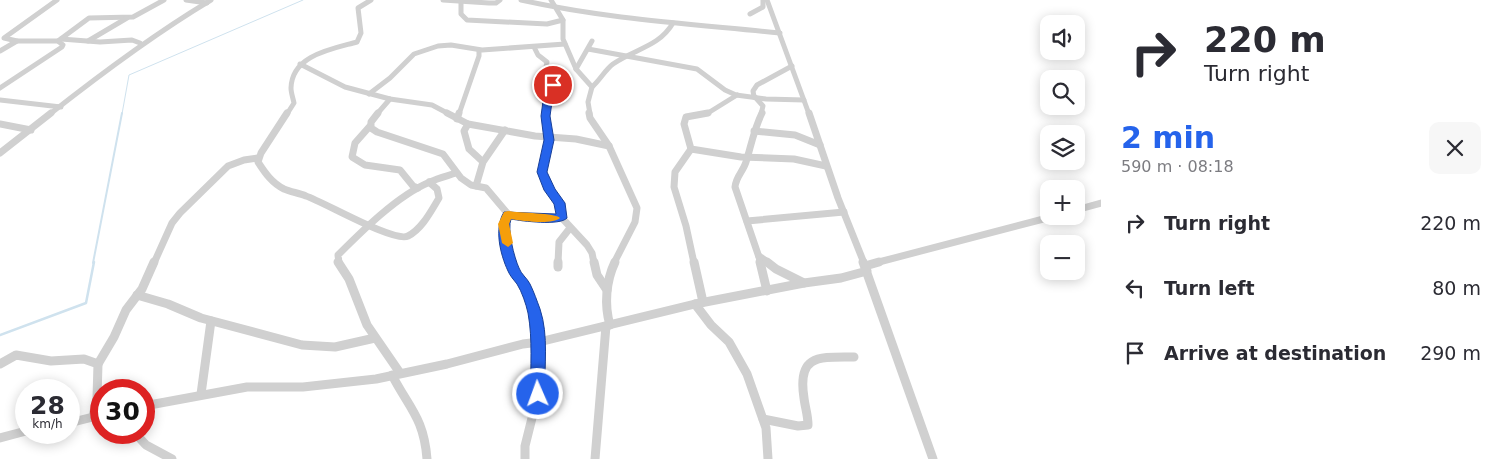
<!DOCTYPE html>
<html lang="en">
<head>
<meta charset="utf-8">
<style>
  :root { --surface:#fff; --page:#f7f7f7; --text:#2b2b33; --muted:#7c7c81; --accent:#2563eb }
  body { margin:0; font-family:"DejaVu Sans",sans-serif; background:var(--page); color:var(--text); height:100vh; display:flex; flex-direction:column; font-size:19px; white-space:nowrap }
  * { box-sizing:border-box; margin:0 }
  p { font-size:16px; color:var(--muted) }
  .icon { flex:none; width:28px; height:28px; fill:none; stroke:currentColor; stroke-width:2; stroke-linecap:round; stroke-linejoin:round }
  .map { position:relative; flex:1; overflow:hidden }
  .details { display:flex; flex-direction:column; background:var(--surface); width:400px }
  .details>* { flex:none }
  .top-card { background:#fff; color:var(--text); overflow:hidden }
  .tools { position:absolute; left:1040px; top:15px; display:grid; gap:10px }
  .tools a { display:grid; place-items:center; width:45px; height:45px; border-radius:10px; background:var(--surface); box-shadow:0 2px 12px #0003; font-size:25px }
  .speed { position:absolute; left:15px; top:379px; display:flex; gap:10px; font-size:25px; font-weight:700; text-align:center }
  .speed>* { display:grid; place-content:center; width:65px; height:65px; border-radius:50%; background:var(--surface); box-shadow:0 2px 12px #0003; line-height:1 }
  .speed small { font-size:12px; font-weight:400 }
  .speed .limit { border:8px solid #d22; background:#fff; color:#111 }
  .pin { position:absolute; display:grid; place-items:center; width:42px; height:42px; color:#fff; margin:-21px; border:2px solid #fff; border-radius:50%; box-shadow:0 1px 5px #0007 }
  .me { position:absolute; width:55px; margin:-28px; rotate:358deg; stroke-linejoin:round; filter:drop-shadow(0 0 4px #0008) }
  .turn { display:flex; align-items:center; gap:18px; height:105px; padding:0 20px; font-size:22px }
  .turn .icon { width:65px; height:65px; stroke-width:2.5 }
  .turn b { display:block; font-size:35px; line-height:42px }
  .round { display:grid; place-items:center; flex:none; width:52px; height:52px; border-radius:10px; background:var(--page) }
  .overview { display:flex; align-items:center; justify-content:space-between; height:85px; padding:0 20px }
  h1 { font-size:30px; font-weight:700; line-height:38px; color:var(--accent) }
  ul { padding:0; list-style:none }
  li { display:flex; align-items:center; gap:15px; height:65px; padding:0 20px }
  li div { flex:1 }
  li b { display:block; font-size:19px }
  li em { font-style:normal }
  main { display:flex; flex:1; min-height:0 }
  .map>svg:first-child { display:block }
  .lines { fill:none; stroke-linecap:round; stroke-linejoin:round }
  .stream-far2 { stroke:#cfe2ee; stroke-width:1 }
  .stream-far1 { stroke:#cfe2ee; stroke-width:2 }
  .stream { stroke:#cfe2ee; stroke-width:2.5 }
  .minor-far2 { stroke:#d0d0d0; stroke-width:5 }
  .minor-far1 { stroke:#d0d0d0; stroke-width:7 }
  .minor { stroke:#d0d0d0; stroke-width:9 }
  .route { fill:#2563eb; stroke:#184099 }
  .slow { fill:#f59e0b }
</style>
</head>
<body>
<main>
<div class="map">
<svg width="1101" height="459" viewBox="0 0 1101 459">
  <rect width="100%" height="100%" fill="#fff"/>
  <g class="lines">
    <path class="stream-far2" d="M122 114 129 75 303 0"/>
    <path class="stream-far1" d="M93 263 122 113"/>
    <path class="stream" d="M0 335 86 303 94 262"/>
    <g class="minor-far2">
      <path d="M186 0 207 3"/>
      <path d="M443 0 489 3H496L500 0"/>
      <path d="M521 0C606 19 693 24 780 33"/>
      <path d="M551 0 563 20V39L576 69 592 87 588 102 590 114"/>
      <path d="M767 0 809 114"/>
      <path d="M461 2V14L467 20 547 24 563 20"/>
      <path d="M750 14 763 7V0"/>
      <path d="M61 39 100 42 132 40 140 43"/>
      <path d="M58 41 89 18 133 17 164 0"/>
      <path d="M88 41 127 18"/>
      <path d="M534 47 538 55 547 62 544 77 556 89 548 94 546 114"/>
      <path d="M588 49 697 69 725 90 736 95 766 99 804 100"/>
      <path d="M0 51 17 41"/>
      <path d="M300 64 345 87 390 99 432 105 449 114"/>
      <path d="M576 69 592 41"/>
      <path d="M592 87C600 80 605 70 613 64 634 49 659 47 673 23"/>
      <path d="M0 88 62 47 63 45 58 41H17L4 38 57 0"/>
      <path d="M369 94 390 78 414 54 438 46 451 45 482 50 565 44"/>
      <path d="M754 97 753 91 757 85 792 66"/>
      <path d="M755 97 763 106 761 114"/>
      <path d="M0 100 61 107"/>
      <path d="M50 114C102 73 154 34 211 0"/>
      <path d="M287 114 294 103C293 98 291 93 291 88 292 55 332 49 357 42L361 33 358 8 371 0"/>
      <path d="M377 114 390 99"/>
      <path d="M459 114 479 56V50"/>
      <path d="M701 114 708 113 737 95"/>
    </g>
    <g class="minor-far1">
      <path d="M287 113 261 153 258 162C265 173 272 183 284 189 291 192 299 193 306 196 324 202 394 243 408 236 422 229 431 211 439 198L437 189 429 182"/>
      <path d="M378 113 371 122V128L377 132 443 154 461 178 471 185 486 188 508 214 523 218H562"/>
      <path d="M447 113 468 124 535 136 576 139 609 146"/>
      <path d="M546 113 549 140 542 172 550 190 559 203 562 218 587 245 592 253 594 263"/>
      <path d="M589 113 590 118 609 146 637 208 635 222 614 263"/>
      <path d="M708 113 686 117 684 124 691 149 741 157 794 159 826 166"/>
      <path d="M809 113 838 198 864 263"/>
      <path d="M457 119 459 113"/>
      <path d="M0 124 31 130"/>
      <path d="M468 124 464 131 469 149 482 161"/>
      <path d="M370 126 355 143 352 157 365 165 400 170 413 186 418 188"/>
      <path d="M754 131 795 135 820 145"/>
      <path d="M691 149 675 172 674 187 686 226 694 263"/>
      <path d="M0 153 51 113"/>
      <path d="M476 186 483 162 505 130"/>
      <path d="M1076 210 1101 203"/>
      <path d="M508 214 503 224 512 263"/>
      <path d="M747 221 844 212"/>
      <path d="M759 256 769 263"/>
      <path d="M154 263 172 223 180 213 228 166 244 160 258 158"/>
      <path d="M339 263 338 255C362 231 398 195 430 182 438 178 447 176 456 173"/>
      <path d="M558 263 559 242 570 228"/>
      <path d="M761 263 735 187C736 176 743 172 746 162 751 146 754 129 762 113"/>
      <path d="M875 263 1055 216"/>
    </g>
    <g class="minor">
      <path d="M338 262 349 279 367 325 400 373"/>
      <path d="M511 262 514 271 524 284 530 299 534 312 539 349 537 362 538 394 525 446V459"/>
      <path d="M594 262 597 275 607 290"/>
      <path d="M694 262 703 302"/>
      <path d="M760 262 767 291"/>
      <path d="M767 262 776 269 804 283"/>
      <path d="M863 262 933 459"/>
      <path d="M865 266 879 262"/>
      <path d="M558 267V262"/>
      <path d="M137 295 168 304 201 318 302 345 335 347 375 338"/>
      <path d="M695 304 711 325 729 342 747 374 766 428 768 459"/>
      <path d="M610 325C604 305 606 281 615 262"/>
      <path d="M0 364 16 355 51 361 84 359 98 364 97 398 93 417"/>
      <path d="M98 364 114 337 126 310 142 289 154 262"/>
      <path d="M392 375C409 408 424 418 427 459"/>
      <path d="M201 394 211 321"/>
      <path d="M144 406 247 387H303L376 379 447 364 523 344 539 342 695 304 804 283 841 278 867 271"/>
      <path d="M763 419 798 426 808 425C808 415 805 407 804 398 797 354 819 357 854 357"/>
      <path d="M69 423 101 415"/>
      <path d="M134 432 146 445 172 459"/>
      <path d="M0 438 26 431"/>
      <path d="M595 459 606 326"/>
    </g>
  </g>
  <path class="route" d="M550 83H556L560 89 553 95 550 116 554 140 547 172 555 189 565 203 567 218C560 226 522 221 511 219 507 229 514 257 519 268 521 274 527 278 530 284 534 292 537 301 540 309 549 336 544 366 545 394L543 399 538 401 533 399 531 394C530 367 533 340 528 313 526 304 522 292 517 284 514 280 510 276 508 271 500 254 494 228 504 212L556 214 554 204 544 190 537 172 544 140 541 116 544 94 551 88Z"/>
  <path class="slow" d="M508 211C519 213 556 213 560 218 553 225 522 221 511 219L509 224 513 243 508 247 502 243 498 224 504 212Z"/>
</svg>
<div class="tools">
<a><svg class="icon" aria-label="sound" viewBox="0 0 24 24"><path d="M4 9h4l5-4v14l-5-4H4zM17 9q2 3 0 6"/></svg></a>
<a><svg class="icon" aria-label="search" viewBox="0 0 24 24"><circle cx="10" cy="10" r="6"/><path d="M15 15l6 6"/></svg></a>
<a><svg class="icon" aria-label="layers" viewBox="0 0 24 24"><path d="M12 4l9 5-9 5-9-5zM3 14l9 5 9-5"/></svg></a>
<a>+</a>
<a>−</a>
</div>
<div class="speed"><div>28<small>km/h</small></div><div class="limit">30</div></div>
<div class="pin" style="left:553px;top:85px;background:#d93025"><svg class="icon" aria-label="arrive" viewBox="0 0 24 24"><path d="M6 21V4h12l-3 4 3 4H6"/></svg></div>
<svg class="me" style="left:538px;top:394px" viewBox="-20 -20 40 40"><circle r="17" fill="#2563eb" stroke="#fff" stroke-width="3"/><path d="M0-11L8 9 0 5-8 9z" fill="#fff"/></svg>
</div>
<section class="details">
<div class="top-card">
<div class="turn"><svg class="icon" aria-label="right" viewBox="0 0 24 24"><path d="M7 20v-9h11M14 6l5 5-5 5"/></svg><div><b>220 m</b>Turn right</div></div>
</div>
<div class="overview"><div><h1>2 min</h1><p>590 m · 08:18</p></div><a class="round"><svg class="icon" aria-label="close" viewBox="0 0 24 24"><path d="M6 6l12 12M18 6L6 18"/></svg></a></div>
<ul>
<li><svg class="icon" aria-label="right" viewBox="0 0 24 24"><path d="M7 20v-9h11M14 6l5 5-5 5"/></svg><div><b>Turn right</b></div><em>220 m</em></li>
<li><svg class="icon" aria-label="left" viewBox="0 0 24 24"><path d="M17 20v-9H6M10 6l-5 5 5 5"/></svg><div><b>Turn left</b></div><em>80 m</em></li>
<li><svg class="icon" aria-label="arrive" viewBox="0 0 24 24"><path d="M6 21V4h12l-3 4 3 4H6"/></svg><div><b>Arrive at destination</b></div><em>290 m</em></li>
</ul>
</section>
</main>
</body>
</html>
